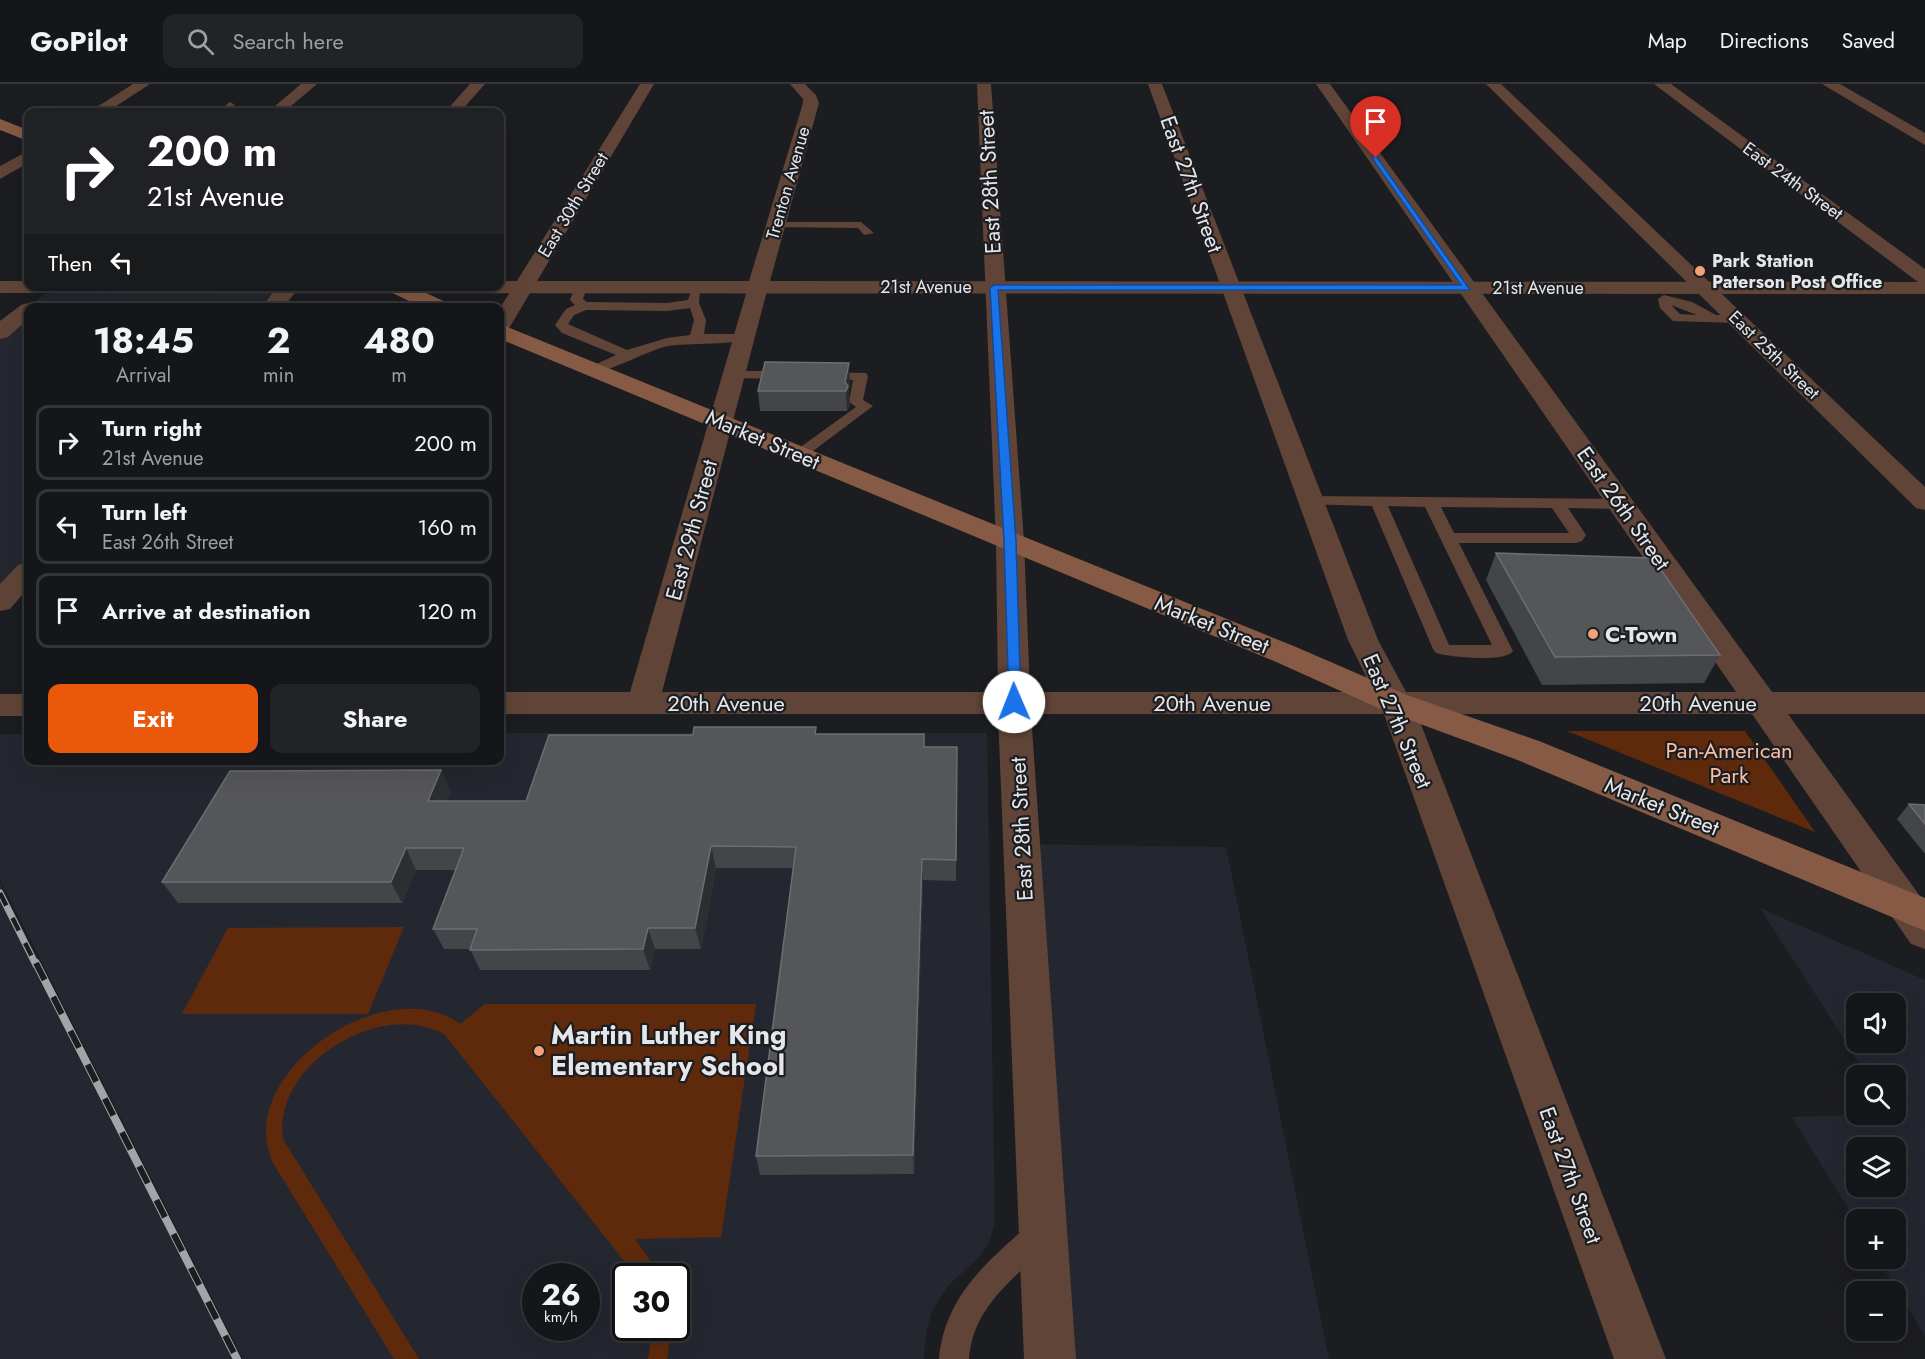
<!DOCTYPE html>
<html lang="en">
<head>
<meta charset="utf-8">
<style>
  :root { --surface:#151619; --page:#222326; --text:#f1f3f6; --muted:#9d9fa2; --line:#343538; --accent:#ea580c }
  body { margin:0; font-family:Jost,sans-serif; background:var(--page); color:var(--text); height:100vh; display:flex; flex-direction:column; font-size:22px; white-space:nowrap }
  * { box-sizing:border-box; margin:0 }
  p { font-size:20px; color:var(--muted) }
  .icon { flex:none; width:33px; height:33px; fill:none; stroke:currentColor; stroke-width:2; stroke-linecap:round; stroke-linejoin:round }
  .map { position:relative; flex:1; overflow:hidden }
  .drawer { position:absolute; left:24px; top:219px; width:480px; height:462px; display:flex; flex-direction:column; background:var(--surface); border-radius:12px; box-shadow:0 6px 24px #0002,0 0 0 2px var(--line) }
  .drawer>* { flex:none }
  .hud { position:absolute; left:24px; top:24px; width:480px; height:183px; border-radius:12px; box-shadow:0 6px 24px #0002,0 0 0 2px var(--line); background:#202124; color:#fff; overflow:hidden }
  .buttons { position:absolute; left:1846px; top:909px; display:grid; gap:12px }
  .buttons a { display:grid; place-items:center; width:60px; height:60px; border-radius:12px; background:var(--surface); box-shadow:0 6px 24px #0002,0 0 0 2px var(--line); font-size:30px }
  .speed { position:absolute; left:522px; top:1179px; display:flex; gap:12px; font-size:30px; font-weight:700; text-align:center }
  .speed>* { display:grid; place-content:center; width:78px; height:78px; border-radius:50%; background:var(--surface); box-shadow:0 6px 24px #0002,0 0 0 2px var(--line); line-height:1 }
  .speed small { font-size:15px; font-weight:400 }
  .speed .limit { border:3px solid #111; border-radius:9px; background:#fff; color:#111 }
  .pin { position:absolute; display:grid; place-items:center; width:51px; height:51px; color:#fff; margin:-62px -26px; border-radius:50% 50% 50% 0; rotate:-45deg; box-shadow:0 0 6px #0007 }
  .pin .icon { rotate:45deg }
  .me { position:absolute; width:66px; margin:-33px; rotate:359deg; stroke-linejoin:round; filter:drop-shadow(0 0 4px #0008) }
  .turn { display:flex; align-items:center; gap:21px; height:126px; padding:0 24px; font-size:27px }
  .turn .icon { width:78px; height:78px; stroke-width:2.5 }
  .turn b { display:block; font-size:42px; line-height:51px }
  .then { display:flex; align-items:center; height:57px; padding:0 24px; background:#0003; gap:12px; font-size:22px }
  .eta { display:flex; justify-content:space-evenly; align-items:center; height:102px; text-align:center }
  .eta b { font-size:36px; font-weight:700; line-height:42px }
  .cta { display:flex; gap:12px; margin-top:auto; padding:12px 24px }
  .cta a { flex:1; height:69px; border-radius:12px; background:var(--accent); color:#fff; font-size:24px; font-weight:700; line-height:69px; text-align:center }
  .cta a+a { background:var(--page); color:var(--text) }
  ul { padding:0; list-style:none }
  li { display:flex; align-items:center; gap:18px; height:75px; margin:0 12px 9px; padding:0 12px; border:3px solid var(--line); border-radius:12px }
  li div { flex:1 }
  li b { display:block; font-size:22px }
  li em { font-style:normal }
  header { display:flex; align-items:center; gap:36px; box-sizing:border-box; height:84px; padding:0 30px; background:var(--surface); border-bottom:2px solid var(--line) }
  header strong { font-size:28px }
  nav { display:flex; gap:33px; margin-inline-start:auto; font-size:21px }
  .search { width:420px; height:54px; background:var(--page); display:flex; align-items:center; gap:15px; box-sizing:border-box; padding:0 21px; border-radius:12px; color:var(--muted); font-size:22px }
  .map>svg:first-child { display:block }
  .built { fill:#252730; fill-rule:evenodd }
  .green { fill:#5f2a0b }
  .lines { fill:none; stroke-linecap:round; stroke-linejoin:round }
  .service { fill:#604437; fill-rule:evenodd }
  .minor { fill:#604437; fill-rule:evenodd }
  .tertiary { fill:#604437; fill-rule:evenodd }
  .secondary { fill:#865a44; fill-rule:evenodd }
  .rail-far1-casing { stroke:#a3a4a7; stroke-width:7 }
  .rail-casing { stroke:#a3a4a7; stroke-width:8 }
  .rail-far1 { stroke:#1c1d21; stroke-width:4.5; stroke-dasharray:14; stroke-linecap:butt }
  .rail { stroke:#1c1d21; stroke-width:6; stroke-dasharray:19; stroke-linecap:butt }
  .wall { fill:#444549 }
  .shaded-wall { fill:#2d2e32 }
  .building { fill:#55565a; stroke:#6c6d71; stroke-width:1.5 }
  .route { fill:#1a73e8; stroke:#114b97; stroke-width:1.5 }
  .poi-dot { fill:#f1a27b; stroke:#1c1d21; stroke-width:2 }
  .labels { text-anchor:middle; stroke-width:4.5; stroke-linejoin:round; paint-order:stroke }
  .far-street-label { font-size:18px; fill:#e5e6e9; stroke:#1c1d21 }
  .far-poi-label { font-size:18px; font-weight:bold; fill:#e5e6e9; stroke:#1c1d21; text-anchor:start }
  .street-label { font-size:22px; fill:#e5e6e9; stroke:#1c1d21 }
  .poi-label { font-size:22px; font-weight:bold; fill:#e5e6e9; stroke:#1c1d21; text-anchor:start }
  .park-label { font-size:22px; fill:#fabfa3; stroke:#1c1d21 }
  .near-poi-label { font-size:27px; font-weight:bold; fill:#e5e6e9; stroke:#1c1d21; text-anchor:start }
</style>
</head>
<body>
<header>
<strong>GoPilot</strong>
<div class="search"><svg class="icon" aria-label="search" viewBox="0 0 24 24"><circle cx="10" cy="10" r="6"/><path d="M15 15l6 6"/></svg>Search here</div>
<nav><a>Map</a><a>Directions</a><a>Saved</a></nav>
</header>
<div class="map">
<svg width="1925" height="1275" viewBox="0 0 1925 1275">
  <rect width="100%" height="100%" fill="#1c1d21"/>
  <g class="built">
    <path d="M54 203H288L269 223 28 224V486L0 517V245Z"/>
    <path d="M500 649H987L995 1138 989 1159 980 1172 948 1202 932 1227 926 1248 924 1275H243L0 796V650H28V676H500ZM536 1192H586V1244H536ZM626 1192H676V1244H626Z"/>
    <path d="M1017 760 1226 763 1329 1275H1043Z"/>
    <path d="M0 799 24 848 241 1275H0Z"/>
    <path d="M1760 824 1925 896V1252L1878 1175 1896 1174V1136H1857V1139L1792 1033 1896 1030V992L1867 991ZM1857 920H1896V958H1857ZM1857 1064H1896V1102H1857Z"/>
  </g>
  <g class="green">
    <path d="M1567 647H1745L1815 748Z"/>
    <path d="M404 843 368 930H182L228 844Z"/>
    <path d="M485 920H756L721 1153 635 1155 662 1192H636L445 951C438 945 424 943 415 941 355 933 274 989 283 1055L419 1275H394L273 1079C232 990 385 885 460 940Z"/>
    <path d="M653 1244H672L667 1275H648Z"/>
  </g>
  <g class="lines">
    <g class="service">
      <path d="M230 18 235 21 226 28H217Z"/>
      <path d="M776 138H861L874 149 864 151 858 144 772 143 770 141Z"/>
      <path d="M581 199 587 203 583 215 587 218 667 219 688 216 692 205H700L699 219 706 236 704 250H744L750 254C743 261 684 259 668 262 651 265 601 292 590 289V283L616 271 562 249 555 241 566 225 575 221 570 216 575 203ZM690 224 694 236 690 251 667 254 627 266 568 240 574 231 586 226 667 227Z"/>
      <path d="M1664 211 1692 218 1716 231H1736L1742 235 1736 239 1673 237 1660 224 1658 215ZM1671 221 1697 231 1680 230Z"/>
      <path d="M734 287H788L795 291 788 295 729 294 727 291Z"/>
      <path d="M823 288 866 289 868 292 863 316 873 322 805 373H795L793 370 795 367 856 323 849 318 853 296 818 295V289Z"/>
      <path d="M1310 412 1621 415 1629 420 1621 425 1568 424 1586 451 1582 457 1576 459H1459L1513 567C1506 579 1449 573 1436 569L1433 565 1372 422 1304 420 1302 417ZM1388 422 1425 423 1492 561H1449ZM1441 423 1552 424 1569 449H1454Z"/>
      <path d="M1039 1136 1049 1140 1053 1150C1047 1164 1037 1172 1026 1182 997 1209 972 1234 969 1275H939C943 1226 971 1193 1006 1161 1017 1152 1026 1141 1039 1136Z"/>
    </g>
    <g class="minor">
      <path d="M133 0H150L107 28H89Z"/>
      <path d="M301 0H317L284 28H268Z"/>
      <path d="M470 0H485L460 28H445Z"/>
      <path d="M640 0H654L511 241 508 246 500 247V224Z"/>
      <path d="M977 0H991L1024 457 1030 608H1374L1348 556 1148 0H1162L1378 556 1406 608H1736L1316 0H1330L1772 608H1925V630H1788L1925 819V865L1911 860 1752 630H1417L1666 1275H1614L1384 630H1031L1076 1275H1024L998 630H500V608H630L748 203 751 199H765L768 203 662 608H998L996 457Z"/>
      <path d="M1486 0H1501L1925 403V426L1916 424Z"/>
      <path d="M1654 0H1671L1925 185V200L1918 198Z"/>
      <path d="M1822 0H1840L1925 49V61Z"/>
      <path d="M28 67V79L0 95V82Z"/>
      <path d="M278 202H300L283 224H261Z"/>
      <path d="M28 219 38 224H28V235L8 253 0 255V237L21 221Z"/>
      <path d="M28 478V504L10 525 0 527V500L18 481Z"/>
      <rect x="0" y="610" width="28" height="22"/>
    </g>
    <path class="tertiary" d="M790 0H805L816 11 819 19 770 197 1925 198V210L0 209V197H28V202H500V197H749L803 19V15Z"/>
    <g class="secondary">
      <path d="M0 35 28 46V57L0 46Z"/>
      <path d="M383 202H411L450 220 453 224H424L386 206Z"/>
      <path d="M500 240 1296 563 1407 611 1539 657 1925 814V847L1515 675 1385 627 1274 577 500 255Z"/>
    </g>
    <g class="rail-far1-casing">
      <path id="rail-far1" d="M0 809 36 881"/>
    </g>
    <g class="rail-casing">
      <path id="rail" d="M36 879 237 1275"/>
    </g>
    <use href="#rail-far1" class="rail-far1"/>
    <use href="#rail" class="rail"/>
  </g>
  <g class="wall">
    <path d="M850 298 849 308 850 321 847 327H760L758 307Z"/>
    <path d="M1496 469 1720 571 1704 599 1542 601 1486 496Z"/>
    <path d="M817 650 924 663H957L956 797 923 796 914 1090 760 1091 756 1072 794 784H716L701 865H655L650 886H480L470 865H444L433 845 456 786H416L402 819H178L162 798 441 686 451 708 447 717H526L693 651Z"/>
    <path d="M1909 720 1925 721V770L1897 735Z"/>
  </g>
  <g class="shaded-wall">
    <path d="M849 279 850 298 849 308 850 321 847 327 845 298Z"/>
    <path d="M441 686 451 708 438 738 428 717Z"/>
    <path d="M711 762 716 784 701 865 695 844Z"/>
    <path d="M406 764 416 786 402 819 391 798Z"/>
    <path d="M922 775 923 796 914 1090 913 1071Z"/>
    <path d="M648 844 655 865 650 886 643 865Z"/>
  </g>
  <g class="building">
    <path d="M765 278 849 279 845 298 848 302 846 307H758Z"/>
    <path d="M1496 469 1653 474 1720 571 1555 573Z"/>
    <path d="M694 643H816L815 650H924V663H957L956 776 922 775 913 1071 756 1072 796 763 711 762 695 844H648L643 865 470 866 477 845H433L464 764H406L391 798H162L230 687 441 686 428 717H526L549 651H693Z"/>
    <path d="M1909 720 1925 721V740Z"/>
  </g>
  <path class="route" d="M1376 72 1470 206H998L1016 457 1021 618 1019 621H1009L1004 457 990 204 994 201H1461L1372 74Z"/>
  <g class="poi-dot">
    <circle cx="1700" cy="187" r="6"/>
    <circle cx="1593" cy="550" r="6"/>
    <circle cx="539" cy="967" r="6"/>
  </g>
  <g class="labels">
    <g class="far-street-label">
      <text transform="translate(1793 97) rotate(36)" y="6">East 24th Street</text>
      <text transform="translate(788 99) rotate(-74)" y="6">Trenton Avenue</text>
      <text transform="translate(573 121) rotate(-59)" y="6">East 30th Street</text>
      <text x="926" y="209">21st Avenue</text>
      <text x="1538" y="210">21st Avenue</text>
      <text transform="translate(1774 271) rotate(44)" y="6">East 25th Street</text>
    </g>
    <g class="far-poi-label">
      <text x="1712" y="183">Park Station<tspan x="1712" dy="21">Paterson Post Office</tspan></text>
    </g>
    <g class="street-label">
      <text transform="translate(989 98) rotate(-93)" y="8">East 28th Street</text>
      <text transform="translate(1192 100) rotate(70)" y="8">East 27th Street</text>
      <text transform="translate(763 355) rotate(23)" y="8">Market Street</text>
      <text transform="translate(1624 424) rotate(55)" y="8">East 26th Street</text>
      <text transform="translate(691 446) rotate(-75)" y="8">East 29th Street</text>
      <text transform="translate(1212 540) rotate(22)" y="8">Market Street</text>
      <text x="726" y="627">20th Avenue</text>
      <text x="1212" y="627">20th Avenue</text>
      <text x="1698" y="627">20th Avenue</text>
      <text transform="translate(1398 637) rotate(67)" y="8">East 27th Street</text>
      <text transform="translate(1662 722) rotate(22)" y="8">Market Street</text>
      <text transform="translate(1021 745) rotate(-93)" y="8">East 28th Street</text>
      <text transform="translate(1571 1091) rotate(70)" y="8">East 27th Street</text>
    </g>
    <g class="poi-label">
      <text x="1605" y="558">C-Town</text>
    </g>
    <g class="park-label">
      <text x="1729" y="674">Pan-American<tspan x="1729" dy="25">Park</tspan></text>
    </g>
    <g class="near-poi-label">
      <text x="551" y="960">Martin Luther King<tspan x="551" dy="31">Elementary School</tspan></text>
    </g>
  </g>
</svg>
<div class="buttons">
<a><svg class="icon" aria-label="sound" viewBox="0 0 24 24"><path d="M4 9h4l5-4v14l-5-4H4zM17 9q2 3 0 6"/></svg></a>
<a><svg class="icon" aria-label="search" viewBox="0 0 24 24"><circle cx="10" cy="10" r="6"/><path d="M15 15l6 6"/></svg></a>
<a><svg class="icon" aria-label="layers" viewBox="0 0 24 24"><path d="M12 4l9 5-9 5-9-5zM3 14l9 5 9-5"/></svg></a>
<a>+</a>
<a>−</a>
</div>
<div class="speed"><div>26<small>km/h</small></div><div class="limit">30</div></div>
<div class="pin" style="left:1376px;top:74px;background:#d93025"><svg class="icon" aria-label="arrive" viewBox="0 0 24 24"><path d="M6 21V4h12l-3 4 3 4H6"/></svg></div>
<svg class="me" style="left:1014px;top:618px" viewBox="-20 -20 40 40"><circle r="19" fill="#fff"/><path d="M0-13L10 11 0 6-10 11z" fill="#1a73e8"/></svg>
<div class="hud">
<div class="turn"><svg class="icon" aria-label="right" viewBox="0 0 24 24"><path d="M7 20v-9h11M14 6l5 5-5 5"/></svg><div><b>200 m</b>21st Avenue</div></div>
<div class="then">Then<svg class="icon" aria-label="left" viewBox="0 0 24 24"><path d="M17 20v-9H6M10 6l-5 5 5 5"/></svg></div>
</div>
<section class="drawer">
<div class="eta">
<div><b>18:45</b><p>Arrival</p></div>
<div><b>2</b><p>min</p></div>
<div><b>480</b><p>m</p></div>
</div>
<ul>
<li><svg class="icon" aria-label="right" viewBox="0 0 24 24"><path d="M7 20v-9h11M14 6l5 5-5 5"/></svg><div><b>Turn right</b><p>21st Avenue</p></div><em>200 m</em></li>
<li><svg class="icon" aria-label="left" viewBox="0 0 24 24"><path d="M17 20v-9H6M10 6l-5 5 5 5"/></svg><div><b>Turn left</b><p>East 26th Street</p></div><em>160 m</em></li>
<li><svg class="icon" aria-label="arrive" viewBox="0 0 24 24"><path d="M6 21V4h12l-3 4 3 4H6"/></svg><div><b>Arrive at destination</b></div><em>120 m</em></li>
</ul>
<div class="cta"><a>Exit</a><a>Share</a></div>
</section>
</div>
</body>
</html>
